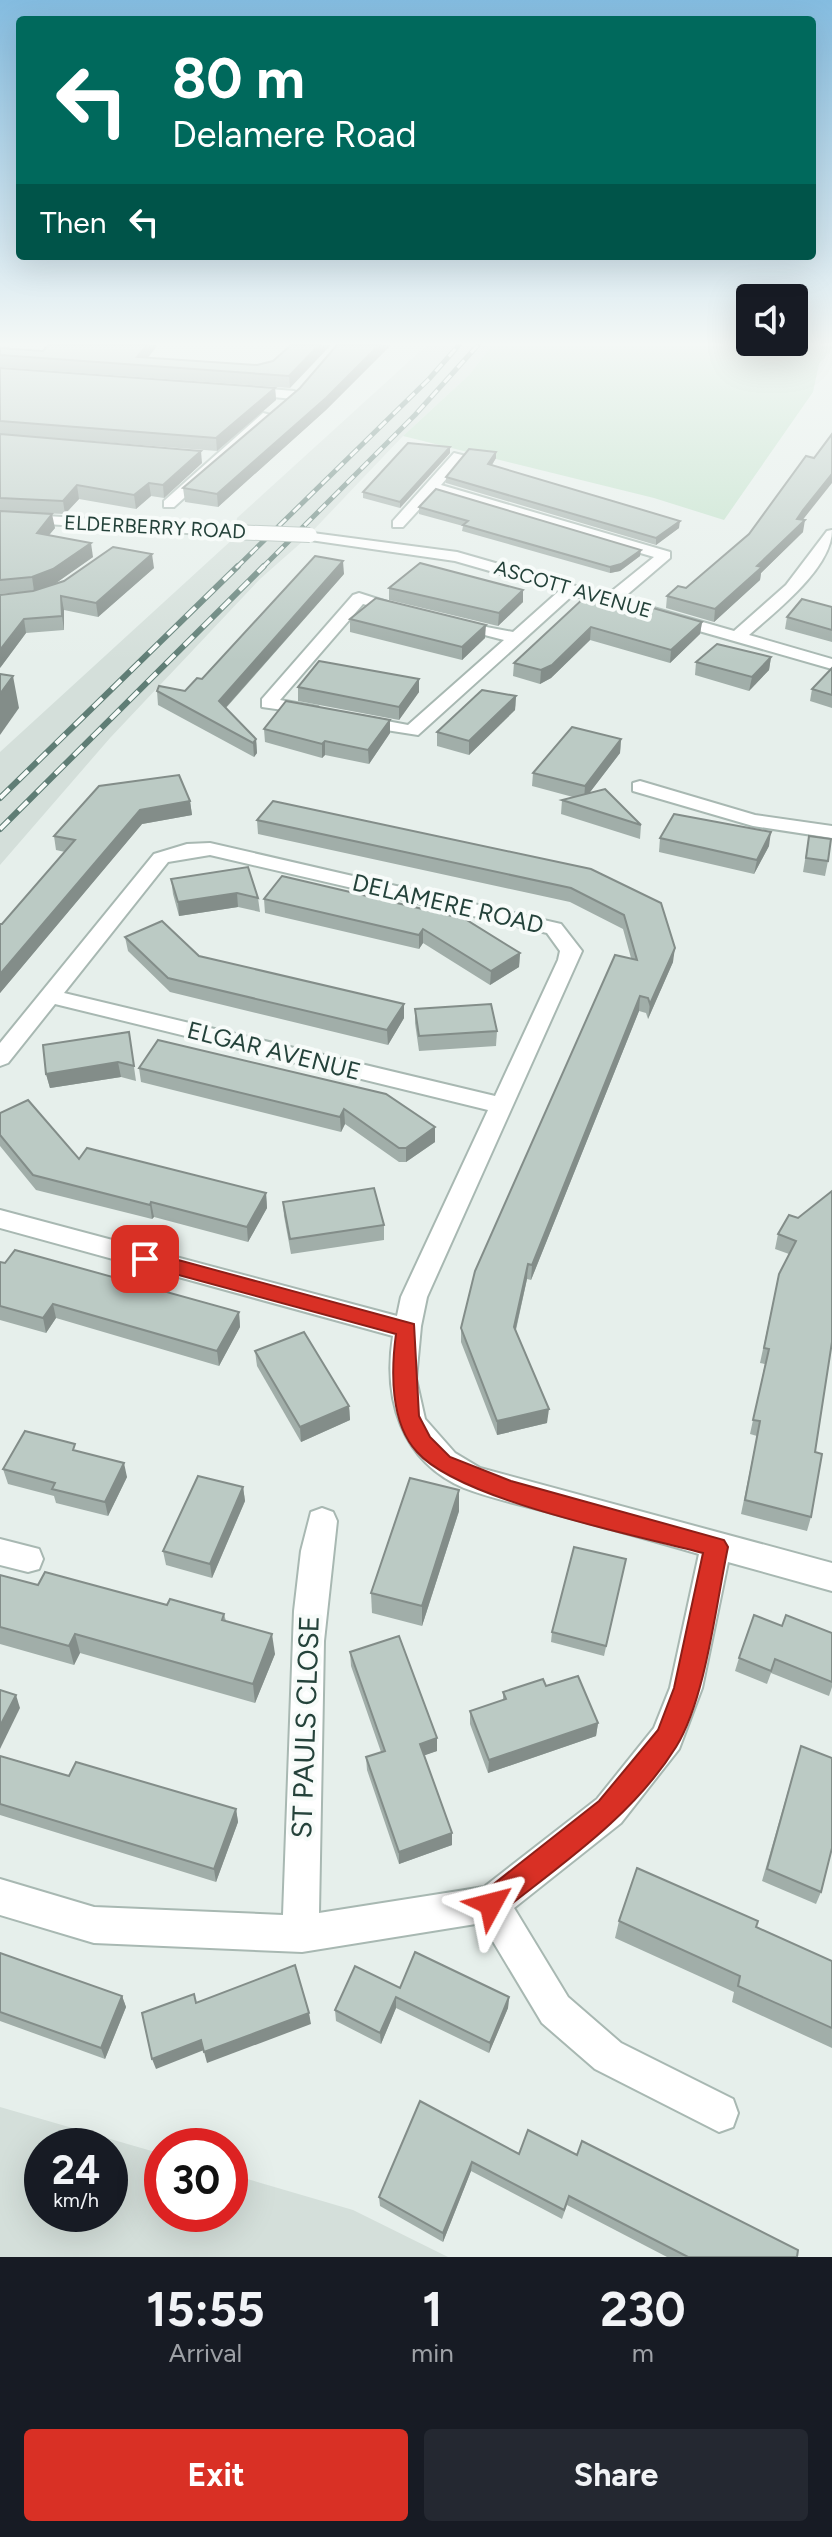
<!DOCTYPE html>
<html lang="en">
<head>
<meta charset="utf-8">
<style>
  :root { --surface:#171b24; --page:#242831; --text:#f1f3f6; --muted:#9ea1a6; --accent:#d93025 }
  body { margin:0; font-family:Figtree,sans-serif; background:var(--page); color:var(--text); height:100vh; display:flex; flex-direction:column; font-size:30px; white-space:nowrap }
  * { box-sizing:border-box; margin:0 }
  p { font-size:26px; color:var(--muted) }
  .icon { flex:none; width:44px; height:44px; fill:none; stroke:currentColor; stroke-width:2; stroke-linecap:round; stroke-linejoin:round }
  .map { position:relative; height:2257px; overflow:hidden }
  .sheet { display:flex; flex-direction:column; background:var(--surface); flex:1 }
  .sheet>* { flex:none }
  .top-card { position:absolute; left:16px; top:16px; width:800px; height:244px; border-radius:8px; box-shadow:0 8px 32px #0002; background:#00695c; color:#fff; overflow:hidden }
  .tools { position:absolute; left:736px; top:284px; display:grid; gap:16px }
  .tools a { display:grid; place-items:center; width:72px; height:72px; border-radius:8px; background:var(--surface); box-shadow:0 8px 32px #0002; font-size:40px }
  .speed { position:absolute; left:24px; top:2128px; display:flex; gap:16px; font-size:40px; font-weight:700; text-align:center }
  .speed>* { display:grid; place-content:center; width:104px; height:104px; border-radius:50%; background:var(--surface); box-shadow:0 8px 32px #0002; line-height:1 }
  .speed small { font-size:20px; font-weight:400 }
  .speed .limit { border:12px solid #d22; background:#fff; color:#111 }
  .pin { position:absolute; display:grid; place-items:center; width:68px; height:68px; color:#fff; margin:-34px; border-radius:16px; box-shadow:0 4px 12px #0006 }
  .me { position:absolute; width:88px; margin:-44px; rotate:52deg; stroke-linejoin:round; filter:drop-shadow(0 0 6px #0008) }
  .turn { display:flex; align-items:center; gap:28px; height:168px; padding:0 24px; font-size:36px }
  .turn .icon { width:104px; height:104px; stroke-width:2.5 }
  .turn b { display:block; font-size:56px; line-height:68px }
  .then { display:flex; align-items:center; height:76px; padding:0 24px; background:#0003; gap:16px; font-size:30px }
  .eta { display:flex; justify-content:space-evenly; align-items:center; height:136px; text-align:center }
  .eta b { font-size:48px; font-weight:700; line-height:56px }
  .cta { display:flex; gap:16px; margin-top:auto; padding:16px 24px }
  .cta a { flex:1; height:92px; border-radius:8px; background:var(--accent); color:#fff; font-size:32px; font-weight:700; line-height:92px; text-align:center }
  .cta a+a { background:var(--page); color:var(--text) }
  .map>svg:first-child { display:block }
  .built { fill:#d4dfda; fill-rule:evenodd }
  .green { fill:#bfe0c8 }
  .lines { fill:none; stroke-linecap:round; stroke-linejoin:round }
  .minor-casing { stroke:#a8b8b2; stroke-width:4 }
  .minor { fill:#fff; fill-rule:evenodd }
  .rail-far1-casing { stroke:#5f7d75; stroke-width:5 }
  .rail-casing { stroke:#5f7d75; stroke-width:6 }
  .rail-far1 { stroke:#f7fbf9; stroke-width:3; stroke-dasharray:10; stroke-linecap:butt }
  .rail { stroke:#f7fbf9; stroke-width:4; stroke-dasharray:13; stroke-linecap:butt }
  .minor-bridge-casing { stroke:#a8b8b2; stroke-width:16; stroke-linecap:butt }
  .minor-bridge { stroke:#fff; stroke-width:14 }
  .wall { fill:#a1aea9 }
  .shaded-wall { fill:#838d89 }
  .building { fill:#bbcac4; stroke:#838d89; stroke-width:2 }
  .route { fill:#d93025; stroke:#8d1f18; stroke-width:2 }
  .labels { text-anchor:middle; stroke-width:8; stroke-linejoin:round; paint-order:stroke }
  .far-street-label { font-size:20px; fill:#24423a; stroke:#f7fbf9 }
  .street-label { font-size:24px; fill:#24423a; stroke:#f7fbf9 }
  .near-street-label { font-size:28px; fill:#24423a; stroke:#f7fbf9 }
</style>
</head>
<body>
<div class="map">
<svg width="832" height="2257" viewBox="0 0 832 2257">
  <rect width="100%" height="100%" fill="#e6efeb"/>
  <g class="built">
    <path d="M427 345H492L470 374 403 436 303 541 260 579 110 738 0 865V752L234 538 237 518Z"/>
    <path d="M0 2107 162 2154V2214H230V2174L353 2210 448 2257H0ZM42 2146H110V2214H42Z"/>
  </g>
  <path class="green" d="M492 345H832V349L819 364 813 392 724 520 654 498 403 436 470 374Z"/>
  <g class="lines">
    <g class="minor-casing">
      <g id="minor">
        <path d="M244 387 294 391 300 395 294 399 239 394 238 391Z"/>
        <path d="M263 413 275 416 174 507H164V501Z"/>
        <path d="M454 453 466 456 441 485 670 552V558L622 599 734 631 786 585 827 531 832 530C832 568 776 611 749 635L832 659V669L573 595 418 735 354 725V717L360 716 408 725 504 640 450 626V620L513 632 559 591 455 561 310 540 302 535 305 532 457 552 607 595 654 557 435 492 403 527H393V521Z"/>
        <path d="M0 513 233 528 240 532 233 536 0 521Z"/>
        <path d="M359 593 409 609 401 614 363 604 280 700 318 707V715L262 707V699L353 595Z"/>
        <path d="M640 781 755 815 832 826V838L753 826 633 791V783Z"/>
        <path d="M210 843 561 924 582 951 427 1297 421 1326 416 1379 425 1419 455 1453 480 1468 832 1563V1591L728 1562 702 1688 679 1749 621 1823 514 1908 568 1997 621 2043 733 2099 738 2113 733 2127 719 2132 595 2069 542 2023 482 1923 302 1952 94 1943 0 1915V1879L94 1907 283 1915 294 1611 301 1551 311 1512 322 1508 333 1512 337 1521 324 1641 319 1913 484 1887 597 1799 654 1728 670 1688 699 1554C650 1540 601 1526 552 1513 523 1505 492 1499 464 1488 401 1461 383 1399 393 1336L0 1228V1210L397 1316 401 1297 488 1110 55 1004 8 1063 0 1066V1043L154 854 187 844ZM210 855 547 933 560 951 558 960 495 1096 64 993 168 862Z"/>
        <path d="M0 1539 39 1549 43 1559 39 1569 28 1572 0 1565Z"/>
      </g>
    </g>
    <use href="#minor" class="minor"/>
    <g class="rail-far1-casing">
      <g id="rail-far1">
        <path d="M236 568 429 379 459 345"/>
        <path d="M262 568 415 415 478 345"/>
      </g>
    </g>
    <g class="rail-casing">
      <g id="rail">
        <path d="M0 798 238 566"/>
        <path d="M0 829 264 566"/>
      </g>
    </g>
    <use href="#rail-far1" class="rail-far1"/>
    <use href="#rail" class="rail"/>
    <g class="minor-bridge-casing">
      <path id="minor-bridge" d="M233 532 310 535"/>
    </g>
    <use href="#minor-bridge" class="minor-bridge"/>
  </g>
  <g class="wall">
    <path d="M291 345 290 388 0 367V348L257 365 273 361Z"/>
    <path d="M337 345H391L326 410 218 507 185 502 183 488 300 388Z"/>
    <path d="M0 368 275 388 276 400 217 451 0 434Z"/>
    <path d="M0 434 202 463 164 498 151 496 136 509 79 499 65 514 14 512 55 528 49 535 93 557 56 583 154 568 98 617 64 610V630L26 633 0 668 34 591 0 594Z"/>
    <path d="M496 452V458L492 465 679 528 656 545 446 483V477Z"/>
    <path d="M450 453 400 508 363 498V492Z"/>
    <path d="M419 507 640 556 620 571 610 573 462 531 463 526 419 514Z"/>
    <path d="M802 520 803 532 761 573 760 580 714 622 666 608 667 596 686 588Z"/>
    <path d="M344 574 226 708 256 739 257 753 254 757 158 705 157 691H185Z"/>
    <path d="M389 588 523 590V602L498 626 389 600Z"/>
    <path d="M587 595 649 611 702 622 700 634 670 663 590 640 551 678 540 684 513 676 514 663Z"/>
    <path d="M832 607V642L785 629 787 617Z"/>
    <path d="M350 619 485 638 462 660 350 632Z"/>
    <path d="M771 657 769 670 749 691 695 675 696 662Z"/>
    <path d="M832 668V708L810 701 812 689Z"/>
    <path d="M298 687 419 692 399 720 298 701Z"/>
    <path d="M516 696 515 710 469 755 437 746V732Z"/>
    <path d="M390 720V733L369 764 325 755 322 758 265 742 264 729Z"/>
    <path d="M621 739 620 753 590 792 641 825 640 839 561 814 562 800 573 797 532 786 533 773Z"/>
    <path d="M190 801 192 815 142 824 0 993V924H2L65 852 56 850 54 836Z"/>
    <path d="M257 820 591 869 673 962 648 1019 646 1013 639 1011 531 1280 527 1279 516 1330 547 1423 497 1435 461 1342V1328L631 958 623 929 570 902 258 834Z"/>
    <path d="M809 836 828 861 825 876 803 872Z"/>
    <path d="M660 838 769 846 754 874 659 852Z"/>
    <path d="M248 867 258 898 260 912 238 907 179 916 173 894 171 879Z"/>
    <path d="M282 876 520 953 519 967 490 985 423 943 419 949 265 913 264 899Z"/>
    <path d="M125 937 199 956 404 1004V1018L388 1045 170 992 128 951Z"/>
    <path d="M415 1009 497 1031 496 1046 419 1051 415 1023Z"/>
    <path d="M129 1032 136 1081 121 1077 50 1088 46 1074Z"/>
    <path d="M139 1068 435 1127V1142L406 1162H399L345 1124 341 1132 141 1082Z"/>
    <path d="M0 1113 79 1159 266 1193 267 1208 248 1242 154 1217 152 1219 36 1190 0 1146Z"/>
    <path d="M283 1202 384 1225V1240L291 1254 284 1216Z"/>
    <path d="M798 1218 815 1452 811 1517 807 1531 741 1514 757 1436 750 1434 765 1364 760 1363 779 1274 789 1254 775 1249 778 1234Z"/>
    <path d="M0 1262 239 1312 240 1327 219 1366 56 1318 46 1333 0 1320Z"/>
    <path d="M255 1351 349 1406 350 1420 301 1442 257 1366Z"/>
    <path d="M77 1451 127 1477 108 1516 56 1503 54 1496 8 1484 3 1469Z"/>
    <path d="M243 1487 245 1501 212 1578 166 1565 163 1551Z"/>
    <path d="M459 1490V1511L422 1626 372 1613 371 1593Z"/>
    <path d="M626 1559 604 1656 551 1642 552 1632Z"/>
    <path d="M0 1575 38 1585 224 1614 226 1621 275 1654 255 1703 80 1653 74 1665 0 1644Z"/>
    <path d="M782 1626 832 1633V1687L829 1696 771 1673 767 1684 735 1671 739 1658Z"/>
    <path d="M350 1652 437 1751 424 1755 452 1833V1845L399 1864 367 1770 366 1757 381 1752 351 1666Z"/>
    <path d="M546 1686 598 1723 596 1736 488 1773 470 1724V1711L503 1700V1692Z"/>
    <path d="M801 1746 821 1892 816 1904 762 1881Z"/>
    <path d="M0 1756 69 1776 236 1809 238 1822 216 1882 0 1815Z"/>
    <path d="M619 1921 756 1927 832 1961V2048L732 2002 734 1992 615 1938Z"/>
    <path d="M0 1953 122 1996 126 2007 105 2059 0 2021Z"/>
    <path d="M400 1988 509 1997 508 2008 489 2053 396 2008 381 2044 336 2021 335 2010Z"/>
    <path d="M420 2101 519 2154 577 2155 797 2257H667L567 2205 562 2219 471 2171 443 2242 380 2206 379 2197Z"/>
  </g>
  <g class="shaded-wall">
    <path d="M147 345H158L142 365 137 357Z"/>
    <path d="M319 345H331L290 388 289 376Z"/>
    <path d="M379 345H391L326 410 218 507 217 494Z"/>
    <path d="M275 388 276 400 217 451 216 438Z"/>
    <path d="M450 447V453L400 508V502Z"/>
    <path d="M201 451 202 463 164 498 163 485Z"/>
    <path d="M496 452V458L488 471V464Z"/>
    <path d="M832 474V483L801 522 805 520 803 532 761 573 760 580 714 622 715 609 757 566Z"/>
    <path d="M149 483 151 496 136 509 134 495Z"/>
    <path d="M77 485 79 499 65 514 63 501Z"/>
    <path d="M52 514 55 528 39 547 37 533Z"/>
    <path d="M680 521 679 528 656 545V538Z"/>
    <path d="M91 543 93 557 56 583 34 591 32 577Z"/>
    <path d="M641 550 640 556 620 571 610 573V567Z"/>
    <path d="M152 554 154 568 98 617 96 603Z"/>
    <path d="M343 561 344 574 220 714 219 701Z"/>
    <path d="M523 590V602L498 626 499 613Z"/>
    <path d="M61 596 64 610V630L62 616Z"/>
    <path d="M24 619 26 633 0 668V650Z"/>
    <path d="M702 622 700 634 670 663 671 650Z"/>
    <path d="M486 625 485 638 462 660V647Z"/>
    <path d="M591 627 590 640 551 678 540 684 541 670Z"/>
    <path d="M771 657 769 670 749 691 752 677Z"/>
    <path d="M13 676 19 708 0 735V694Z"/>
    <path d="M419 679V692L399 720V707Z"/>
    <path d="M516 696 515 710 469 755V741Z"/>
    <path d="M390 720V733L369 764 368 750Z"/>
    <path d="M256 739 257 753 254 757 253 743Z"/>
    <path d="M621 739 620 753 584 800 585 786Z"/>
    <path d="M325 741V755L322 758V744Z"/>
    <path d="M190 801 192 815 142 824 0 993V974L140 810Z"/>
    <path d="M771 832 769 846 754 874 757 860Z"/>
    <path d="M237 893 238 907 179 916 178 902Z"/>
    <path d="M423 929V943L419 949V935Z"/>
    <path d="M675 948 673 962 648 1019 650 1004Z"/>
    <path d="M520 953 519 967 490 985 491 971Z"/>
    <path d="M640 996 639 1011 531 1280 532 1265Z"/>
    <path d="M404 1004V1018L388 1045 387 1030Z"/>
    <path d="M118 1062 121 1077 50 1088 46 1074Z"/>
    <path d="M344 1109 345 1124 341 1132 340 1117Z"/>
    <path d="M435 1127V1142L406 1162V1148Z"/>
    <path d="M266 1193 267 1208 248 1242 247 1227Z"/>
    <path d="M151 1202 154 1217 152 1219 150 1205Z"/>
    <path d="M528 1264 527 1279 513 1341 514 1327Z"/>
    <path d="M53 1304 56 1318 46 1333 43 1318Z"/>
    <path d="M239 1312 240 1327 219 1366 217 1351Z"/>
    <path d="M349 1406 350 1420 301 1442 300 1427Z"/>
    <path d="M549 1409 547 1423 497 1435V1421Z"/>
    <path d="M124 1463 127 1477 108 1516 105 1502Z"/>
    <path d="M243 1487 245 1501 212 1578 210 1564Z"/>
    <path d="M459 1490V1511L422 1626V1606Z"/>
    <path d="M75 1634 80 1653 74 1665 69 1646Z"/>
    <path d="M272 1634 275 1654 255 1703 253 1684Z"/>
    <path d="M16 1695 20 1708 0 1749V1726Z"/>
    <path d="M598 1723 596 1736 488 1773 489 1760Z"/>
    <path d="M437 1738V1751L420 1757V1744Z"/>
    <path d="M236 1809 238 1822 216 1882 214 1869Z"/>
    <path d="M452 1833V1845L399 1864V1852Z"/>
    <path d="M122 1996 126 2007 105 2059 101 2048Z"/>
    <path d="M396 1997V2008L381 2044 380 2033Z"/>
    <path d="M509 1997 508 2008 489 2053 490 2043Z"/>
    <path d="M309 2013 311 2024 207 2063 204 2052Z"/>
    <path d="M201 2040 204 2050 156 2069 152 2059Z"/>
    <path d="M472 2162 471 2171 443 2242V2233Z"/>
  </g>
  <g class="building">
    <path d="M48 345H147L137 357 257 365 273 361 291 345H319L289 376 0 355V348L43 351Z"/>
    <path d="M337 345H379L326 398 217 494 183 488 300 388Z"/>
    <path d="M0 368 275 388 216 438 0 421Z"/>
    <path d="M0 434 201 451 163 485 149 483 134 495 77 485 63 501 0 498Z"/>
    <path d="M832 434V474L803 510 797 519 805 520 757 566 762 567 715 609 667 596 678 586 686 588 749 534 806 456 814 458Z"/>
    <path d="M408 443 450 447 400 502 363 492Z"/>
    <path d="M469 449 496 452 488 464 680 521 656 538 446 477Z"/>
    <path d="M436 489 641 550 621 564 610 567 463 525 468 521 419 507Z"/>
    <path d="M0 511 52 514 37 533 91 543 53 569 32 577 0 580Z"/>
    <path d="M113 547 152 554 96 603 61 596 62 616 24 619 0 650V595L33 591 64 581Z"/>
    <path d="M315 556 343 561 219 701 256 739 253 743 157 691 159 686 185 691 197 678 202 679Z"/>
    <path d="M420 563 523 590 499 613 389 588Z"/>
    <path d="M587 595 649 611 653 608 702 622 671 650 591 627 552 665 541 670 514 663Z"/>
    <path d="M376 598 486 625 462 647 350 619Z"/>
    <path d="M802 599 832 607V630L787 617Z"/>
    <path d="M717 644 771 657 752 677 696 662Z"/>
    <path d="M319 661 419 679 399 707 298 687Z"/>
    <path d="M832 668V695L812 689Z"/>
    <path d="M0 674 13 676 0 694Z"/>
    <path d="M482 690 516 696 469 741 437 732Z"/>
    <path d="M286 701 390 720 368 750 325 741 322 744 264 729Z"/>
    <path d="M572 727 621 739 585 786 533 773Z"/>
    <path d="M179 775 190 801 140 810 0 974V924H2L75 840 54 836 99 786Z"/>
    <path d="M605 789 641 825 562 800Z"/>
    <path d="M273 801 591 869 661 903 675 948 650 1004 648 998 640 996 532 1265 528 1264 514 1327 549 1409 497 1421 461 1328 475 1271 615 955 637 960 624 915 571 888 257 820Z"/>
    <path d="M674 814 771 832 757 860 660 838Z"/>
    <path d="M809 836 831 839 828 861 806 858Z"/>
    <path d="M248 867 258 898 237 893 178 902 171 879Z"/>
    <path d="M282 876 465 919 520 953 491 971 423 929 419 935 264 899Z"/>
    <path d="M162 921 199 956 404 1004 387 1030 168 978 125 937Z"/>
    <path d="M491 1004 497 1031 419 1036 415 1009Z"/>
    <path d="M129 1032 134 1066 118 1062 46 1074 43 1045Z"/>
    <path d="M158 1040 386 1094 435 1127 406 1148H399L344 1109 340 1117 139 1068Z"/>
    <path d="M28 1100 79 1159 87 1148 266 1193 247 1227 151 1202 150 1205 33 1175 0 1135V1113Z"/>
    <path d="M374 1188 384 1225 290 1239 283 1202Z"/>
    <path d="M832 1191V1342L815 1452 822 1454 811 1517 745 1500 760 1421 753 1420 769 1349 764 1348 779 1274 796 1241 778 1234 789 1215 798 1218Z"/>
    <path d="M15 1250 239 1312 217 1351 53 1304 43 1318 0 1306V1262L5 1263Z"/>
    <path d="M304 1332 349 1406 300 1427 255 1351Z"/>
    <path d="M25 1431 75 1444 73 1450 124 1463 105 1502 52 1489 55 1483 3 1469Z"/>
    <path d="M198 1476 243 1487 210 1564 163 1551Z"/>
    <path d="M410 1478 459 1490 422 1606 371 1593Z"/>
    <path d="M574 1547 626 1559 606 1646 552 1632Z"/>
    <path d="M45 1572 167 1605 170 1599 224 1614 222 1620 272 1634 253 1684 75 1634 69 1646 0 1627V1575L38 1585Z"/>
    <path d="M754 1615 782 1626 786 1615 832 1633V1682L775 1659 771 1671 739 1658Z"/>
    <path d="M399 1636 437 1738 420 1744 452 1833 399 1852 366 1757 385 1751 350 1652Z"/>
    <path d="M578 1676 598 1723 489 1760 470 1711 506 1699 503 1692 543 1679 546 1686Z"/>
    <path d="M0 1690 16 1695 0 1726Z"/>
    <path d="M801 1746 832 1758V1848L821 1892 767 1869Z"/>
    <path d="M0 1756 69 1776 76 1762 236 1809 214 1869 0 1804Z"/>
    <path d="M637 1868 758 1921 756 1927 832 1961V2028L738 1986 740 1976 619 1921Z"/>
    <path d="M415 1952 509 1997 490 2043 396 1997 380 2033 335 2010 355 1966 400 1988Z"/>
    <path d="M0 1953 122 1996 101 2048 0 2012Z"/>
    <path d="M295 1965 309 2013 204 2052 201 2040 152 2059 142 2013 194 1994 196 2003Z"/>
    <path d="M420 2101 519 2154 528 2130 577 2155 582 2141 798 2250 797 2257H688L569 2196 564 2210 472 2162 443 2233 379 2197Z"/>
  </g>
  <linearGradient id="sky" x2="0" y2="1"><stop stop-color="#84bce0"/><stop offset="0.52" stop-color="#f4f8f6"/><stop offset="1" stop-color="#f4f8f6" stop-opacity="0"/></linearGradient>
  <rect width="832" height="661" fill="url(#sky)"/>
  <path class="route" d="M145 1251 414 1324 419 1416 430 1437 450 1457 511 1481 724 1540 728 1547C716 1604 706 1698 676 1747 633 1816 563 1863 500 1913L491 1917 481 1913 477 1904 481 1894 599 1801 658 1730 674 1688 703 1553C635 1535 459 1500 417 1452 390 1423 391 1371 396 1334L138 1264 135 1259Z"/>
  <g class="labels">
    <g class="far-street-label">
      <text transform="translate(155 527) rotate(3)" y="7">ELDERBERRY ROAD</text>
      <text transform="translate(573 589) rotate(16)" y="7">ASCOTT AVENUE</text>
    </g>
    <g class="street-label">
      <text transform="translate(448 904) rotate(13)" y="8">DELAMERE ROAD</text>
      <text transform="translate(274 1051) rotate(14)" y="8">ELGAR AVENUE</text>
    </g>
    <g class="near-street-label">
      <text transform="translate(305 1727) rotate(-88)" y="10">ST PAULS CLOSE</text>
    </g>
  </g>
</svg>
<div class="tools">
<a><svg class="icon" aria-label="sound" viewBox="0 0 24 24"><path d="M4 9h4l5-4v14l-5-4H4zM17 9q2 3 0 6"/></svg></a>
</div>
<div class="speed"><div>24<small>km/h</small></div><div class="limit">30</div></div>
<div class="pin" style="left:145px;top:1259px;background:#d93025"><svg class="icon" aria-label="arrive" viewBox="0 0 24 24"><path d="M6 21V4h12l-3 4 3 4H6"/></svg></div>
<svg class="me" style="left:491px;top:1904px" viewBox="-20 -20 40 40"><path d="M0-17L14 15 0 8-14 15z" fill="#d93025" stroke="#fff" stroke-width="4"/></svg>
<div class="top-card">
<div class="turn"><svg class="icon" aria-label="left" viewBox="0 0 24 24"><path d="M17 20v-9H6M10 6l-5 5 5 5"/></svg><div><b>80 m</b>Delamere Road</div></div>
<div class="then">Then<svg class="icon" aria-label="left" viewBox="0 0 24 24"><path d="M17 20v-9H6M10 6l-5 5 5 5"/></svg></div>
</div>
</div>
<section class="sheet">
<div class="eta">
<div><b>15:55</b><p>Arrival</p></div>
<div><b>1</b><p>min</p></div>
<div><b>230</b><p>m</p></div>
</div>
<div class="cta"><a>Exit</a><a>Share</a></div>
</section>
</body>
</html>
